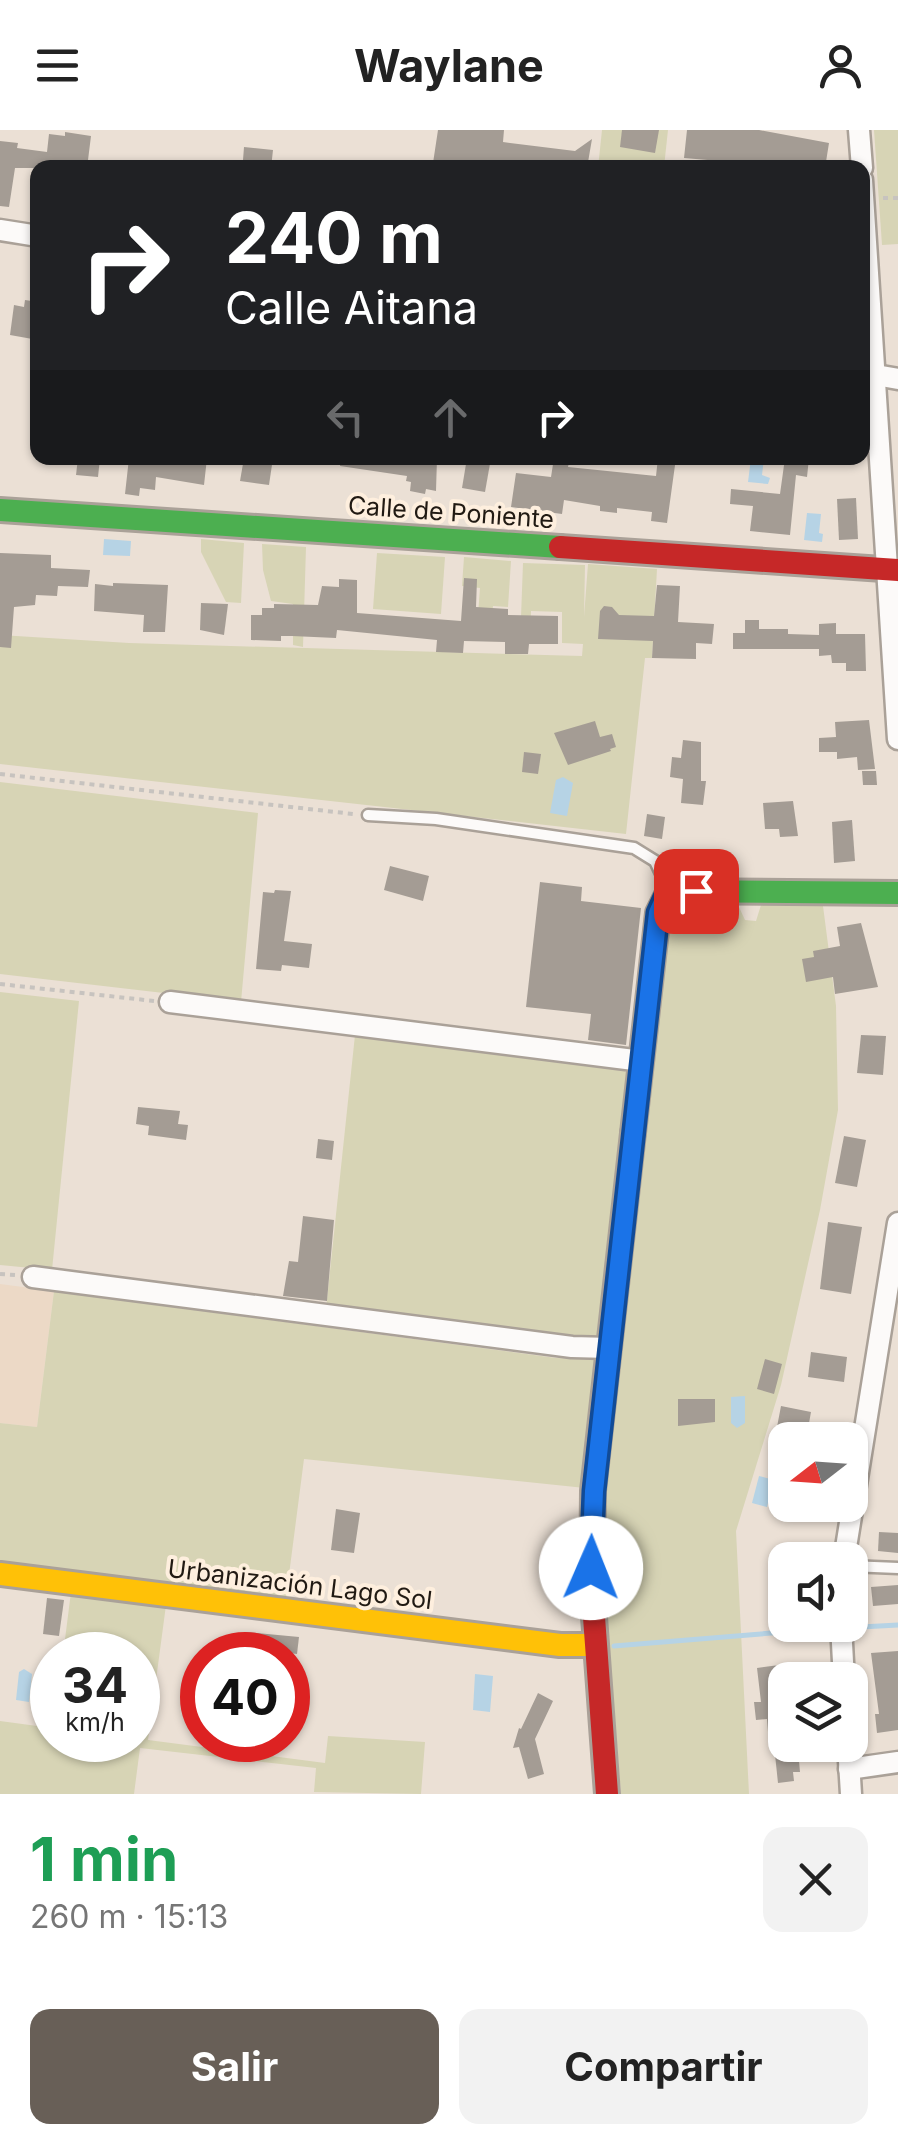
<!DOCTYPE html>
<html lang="es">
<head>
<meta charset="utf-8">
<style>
  :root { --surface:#fff; --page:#f2f2f2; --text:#222; --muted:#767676; --accent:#685f57 }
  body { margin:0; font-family:Inter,sans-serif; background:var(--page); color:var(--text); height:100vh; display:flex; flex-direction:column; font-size:38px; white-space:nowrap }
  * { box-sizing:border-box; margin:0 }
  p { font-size:32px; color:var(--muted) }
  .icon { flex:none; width:55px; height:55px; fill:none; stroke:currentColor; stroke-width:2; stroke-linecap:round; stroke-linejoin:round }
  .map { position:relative; height:1664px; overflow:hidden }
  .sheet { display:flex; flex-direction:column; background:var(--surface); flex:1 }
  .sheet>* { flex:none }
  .guide { position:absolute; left:30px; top:30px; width:840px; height:305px; border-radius:20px; box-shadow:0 2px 8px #0004; background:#202124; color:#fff; overflow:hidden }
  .needle { width:65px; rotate:253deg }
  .fabs { position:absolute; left:768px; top:1292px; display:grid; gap:20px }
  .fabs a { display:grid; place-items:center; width:100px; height:100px; border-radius:20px; background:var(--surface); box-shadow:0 2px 8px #0004; font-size:50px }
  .speed { position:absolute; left:30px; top:1502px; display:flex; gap:20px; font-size:50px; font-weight:700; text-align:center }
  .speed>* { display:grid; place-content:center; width:130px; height:130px; border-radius:50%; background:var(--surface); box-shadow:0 2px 8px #0004; line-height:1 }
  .speed small { font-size:25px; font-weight:400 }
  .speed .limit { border:15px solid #d22; background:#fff; color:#111 }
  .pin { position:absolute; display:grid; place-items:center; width:85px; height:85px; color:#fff; margin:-42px; border-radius:20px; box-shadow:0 5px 15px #0006 }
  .me { position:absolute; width:110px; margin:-55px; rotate:1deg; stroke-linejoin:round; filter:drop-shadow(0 0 8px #0008) }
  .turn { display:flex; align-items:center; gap:35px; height:210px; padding:0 30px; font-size:45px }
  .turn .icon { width:130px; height:130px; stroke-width:2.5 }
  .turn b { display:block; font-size:70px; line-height:85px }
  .lanes { display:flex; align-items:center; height:95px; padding:0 30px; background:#0003; justify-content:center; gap:50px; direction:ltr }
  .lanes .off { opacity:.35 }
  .round { display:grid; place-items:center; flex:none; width:105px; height:105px; border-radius:20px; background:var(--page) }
  .summary { display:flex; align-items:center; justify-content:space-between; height:170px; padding:0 30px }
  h1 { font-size:60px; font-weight:700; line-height:75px; color:#1e9e55 }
  .button { display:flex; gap:20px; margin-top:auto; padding:20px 30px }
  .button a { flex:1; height:115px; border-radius:20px; background:var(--accent); color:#fff; font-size:40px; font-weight:700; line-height:115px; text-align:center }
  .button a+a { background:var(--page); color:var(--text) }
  header { display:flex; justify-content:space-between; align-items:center; height:130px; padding:0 30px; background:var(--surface); font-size:45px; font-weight:700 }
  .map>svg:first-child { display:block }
  .built { fill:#ecd9c6 }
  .green { fill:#d7d4b5 }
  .water { fill:#b6d3e5 }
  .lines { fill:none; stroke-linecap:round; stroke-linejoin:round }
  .stream { stroke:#b6d3e5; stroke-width:5 }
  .building { fill:#a49c94 }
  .lane-casing { stroke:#aaa198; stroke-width:15 }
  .street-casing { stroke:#aaa198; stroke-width:25 }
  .fast-casing { stroke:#aaa198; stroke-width:28 }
  .slow-casing { stroke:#aaa198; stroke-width:28 }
  .jam-casing { stroke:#aaa198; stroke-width:28 }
  .path { stroke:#c7c3bf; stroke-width:4; stroke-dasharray:5 5; stroke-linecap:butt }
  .lane { stroke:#fcfaf9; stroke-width:10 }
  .street { stroke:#fcfaf9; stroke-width:20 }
  .fast { stroke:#4caf50; stroke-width:22 }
  .slow { stroke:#ffc107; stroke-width:22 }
  .jam { stroke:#c62828; stroke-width:22 }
  .route-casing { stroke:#114b97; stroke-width:25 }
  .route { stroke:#1a73e8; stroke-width:18 }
  .labels { text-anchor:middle; stroke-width:8; stroke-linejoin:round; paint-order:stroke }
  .street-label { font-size:25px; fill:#211a13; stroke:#feefde }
</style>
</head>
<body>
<header><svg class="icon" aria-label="menu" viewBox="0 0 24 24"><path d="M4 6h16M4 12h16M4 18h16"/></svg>Waylane<svg class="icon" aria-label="person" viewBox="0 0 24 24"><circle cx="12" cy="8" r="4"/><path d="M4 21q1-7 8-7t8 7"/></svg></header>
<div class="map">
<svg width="898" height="1664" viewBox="0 0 898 1664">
  <rect width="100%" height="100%" fill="#ebe0d5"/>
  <path class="built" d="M0 1154 54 1161 37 1297 0 1293Z"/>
  <g class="green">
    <path d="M602 0H668L664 37 598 38Z"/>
    <path d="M874 0H898V114L882 115Z"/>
    <path d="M201 409 244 413 241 473 226 472 201 422Z"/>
    <path d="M262 414 306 417 303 517 293 515V474L271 471 263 440Z"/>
    <path d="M377 423 445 427 441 484 373 479Z"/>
    <path d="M464 427 511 431 508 477 493 476 492 486 478 485 480 458 462 456Z"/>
    <path d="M523 433 585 435 584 487 588 434 657 439 652 528H645L626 704 0 634V505L129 513 582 526 583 514 562 513V482L531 481 530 514H520Z"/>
    <path d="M0 652 258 683 241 872 0 844Z"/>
    <path d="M679 774 738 775 745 790 756 791 761 775 823 776 836 876 838 980 820 1080 781 1255 736 1401 749 1664H621L601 1415 611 1296 672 780Z"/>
    <path d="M0 862 79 871 52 1140 0 1135Z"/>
    <path d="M355 905 620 937 627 943 600 1206 592 1209 326 1179Z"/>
    <path d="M54 1161 556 1228 597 1229 585 1358 304 1329 286 1468 0 1431V1293L37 1297Z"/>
    <path d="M71 1462 166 1475 148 1610 325 1633 328 1606 425 1612 421 1664 314 1662 316 1638 140 1618 134 1664H0V1591L52 1598V1610H138V1525H63Z"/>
  </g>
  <g class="water">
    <path d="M751 328H764L762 345 770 348 768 354 748 352Z"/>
    <path d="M807 383 821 384 819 403 823 404 822 412 804 410Z"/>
    <path d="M104 409 131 411 130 426 103 425Z"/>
    <path d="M563 647 573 653 567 686 550 683 556 650Z"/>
    <path d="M745 1266V1293L737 1298 731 1293V1267Z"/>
    <path d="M759 1346 774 1350 767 1377 752 1373Z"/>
    <path d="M24 1539 32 1544 29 1572 16 1570 19 1542Z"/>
    <path d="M475 1544 493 1546 490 1582 473 1580Z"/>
  </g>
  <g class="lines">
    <g class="stream">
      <path d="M861 1497 898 1495"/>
      <path d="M614 1516 821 1499"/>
    </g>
  </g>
  <g class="building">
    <path d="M438 0H504L503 12 575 21 592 9 587 38H531L491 33 490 36 457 32 456 37 433 33Z"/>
    <path d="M622 0H659L655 23 620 17Z"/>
    <path d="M687 0H759L829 13 825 38H743V33L684 28Z"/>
    <path d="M65 2 91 6 87 38H15L9 77 0 76V11L18 13 17 18 47 22 49 4 65 6Z"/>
    <path d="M244 17 273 20 271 38H247L248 31 243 30Z"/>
    <path d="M25 170 38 172V210L10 205 14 175 24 177Z"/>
    <path d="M78 328H100L98 347 76 345Z"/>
    <path d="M129 328H207L204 355 156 347 155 360 140 358 139 366 125 364Z"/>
    <path d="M244 328H273L269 355 240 351Z"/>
    <path d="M341 328H437L436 361 426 359 425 364 410 361 411 352 406 351 407 346 340 336Z"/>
    <path d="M467 328H491L485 362 462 358Z"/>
    <path d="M554 328H570L568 337 656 346 658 328H676L667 393 651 391 652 382 617 378V383L600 381V376L564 370 562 384 511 377 516 343 551 347Z"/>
    <path d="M785 328H809L807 347 796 345 790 405 750 401 753 376 730 374 731 359 780 364Z"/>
    <path d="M856 368 858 409 839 410 837 369Z"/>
    <path d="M0 423 51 425V438L90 440 88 457 58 456 57 466 36 465 35 475 14 477 11 518 0 517Z"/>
    <path d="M464 448 477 449 476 477 508 479V485L558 486V514H529L528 524H505V512L464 511 463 523 436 522 437 510 337 500 336 508 292 506H281V511L251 510V485H262V478H274V474L318 475 322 456 339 457V449L357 450V483L461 491Z"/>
    <path d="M113 453 168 455 165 502H143L144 485 94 481 95 454 113 456Z"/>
    <path d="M657 455 680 456 678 492 714 494 712 514 696 513V529L652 528 653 511 598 509 600 481 604 476 612 477 619 485 654 486Z"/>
    <path d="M201 473 228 474 224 505 200 500Z"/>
    <path d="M745 490H759V499H788V504L819 505V494L836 493V504H865L866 541H846V533H832L831 525 819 526V519H733V503H745Z"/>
    <path d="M869 590 875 639 858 640 857 627 837 629V622H819V608L836 607 835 592Z"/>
    <path d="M595 591 600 607 612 604 616 617 610 619 611 621 568 635 554 603Z"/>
    <path d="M683 610 701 612V651H706L703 675 681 673 683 649 670 647 672 627 681 628Z"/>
    <path d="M524 622 541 624 538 644 522 642Z"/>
    <path d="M862 641H876L877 655H863Z"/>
    <path d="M793 671 798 706 780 707 779 699H765L763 673Z"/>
    <path d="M647 684 665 687 662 709 644 706Z"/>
    <path d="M852 690 855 731 834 733 832 692Z"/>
    <path d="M390 736 429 746 423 771 384 760Z"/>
    <path d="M540 752 582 757 581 771 641 778 626 915 588 910 591 884 526 877Z"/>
    <path d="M275 760 291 761 284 811 312 814 309 838 282 835 281 841 256 839 263 762 274 763Z"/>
    <path d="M861 793 878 857 835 864 833 847 806 852 802 829 814 827 813 821 840 816 837 797Z"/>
    <path d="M861 905 886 906 883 945 857 943Z"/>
    <path d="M138 977 180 981 178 994 188 995 186 1010 148 1005 149 996 136 994Z"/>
    <path d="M844 1006 866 1010 857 1057 835 1053Z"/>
    <path d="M318 1009 334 1011 332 1030 316 1028Z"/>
    <path d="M303 1086 334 1090 327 1171 283 1166 289 1131 298 1132Z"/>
    <path d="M828 1092 862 1097 851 1164 820 1159Z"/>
    <path d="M811 1222 847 1227 844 1252 808 1247Z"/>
    <path d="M765 1229 782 1234 774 1264 757 1259Z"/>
    <path d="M678 1269H715V1292L678 1296Z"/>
    <path d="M781 1276 811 1282 806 1310H785V1342L769 1339Z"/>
    <path d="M336 1379 360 1383 354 1423 331 1420Z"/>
    <path d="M879 1402 898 1403V1423L878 1421Z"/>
    <path d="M898 1455V1474L873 1476 871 1457Z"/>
    <path d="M47 1468 64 1470 59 1506 43 1504Z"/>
    <path d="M245 1502 299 1507 297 1524 243 1517Z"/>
    <path d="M898 1521V1600L877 1603 875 1584H879L871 1523Z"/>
    <path d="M787 1534 785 1614 769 1615 767 1589 756 1590 754 1572H761L757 1538Z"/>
    <path d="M538 1563 553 1571 535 1609 544 1644 528 1649 519 1617 513 1618 519 1598 521 1599Z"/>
    <path d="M774 1615H793L794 1621 798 1620 800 1642H793L794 1651 778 1653Z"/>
  </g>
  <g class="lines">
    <g class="lane-casing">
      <g id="lane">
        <path d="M368 685 436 689 634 718 655 731 668 758"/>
        <path d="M850 1436 898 1438"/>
      </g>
    </g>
    <g class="street-casing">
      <g id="street">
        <path d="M859 0 862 38"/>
        <path d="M862 50 898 609"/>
        <path d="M0 100 38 106"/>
        <path d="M864 243 898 249"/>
        <path d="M170 872 642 931"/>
        <path d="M33 1147 572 1217 609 1218"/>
        <path d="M844 1430 898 1093"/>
        <path d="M841 1495 844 1550"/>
        <path d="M848 1615 851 1664"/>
        <path d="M849 1639 898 1632"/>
      </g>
    </g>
    <g class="fast-casing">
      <g id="fast">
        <path d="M0 380 560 417"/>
        <path d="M633 1003 658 783 669 761 898 763"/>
      </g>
    </g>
    <g class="slow-casing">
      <path id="slow" d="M0 1444 560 1515H594"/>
    </g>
    <g class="jam-casing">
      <g id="jam">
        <path d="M560 417 898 440"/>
        <path d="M607 1664 592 1460 593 1361 633 1003"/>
      </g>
    </g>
    <g class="path">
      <path d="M883 68H898"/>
      <path d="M0 644 353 684"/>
      <path d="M0 854 154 871"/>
      <path d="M0 1144 15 1145"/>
    </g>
    <use href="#lane" class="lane"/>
    <use href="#street" class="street"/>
    <use href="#fast" class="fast"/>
    <use href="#slow" class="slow"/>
    <use href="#jam" class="jam"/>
  </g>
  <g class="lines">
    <g class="route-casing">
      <path id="route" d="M591 1438 594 1361 658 783 668 761H696"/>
    </g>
    <use href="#route" class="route"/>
  </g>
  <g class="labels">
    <g class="street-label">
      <text transform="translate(451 382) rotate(4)" y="9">Calle de Poniente</text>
      <text transform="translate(300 1454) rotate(7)" y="9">Urbanización Lago Sol</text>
    </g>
  </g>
</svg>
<div class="fabs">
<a><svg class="needle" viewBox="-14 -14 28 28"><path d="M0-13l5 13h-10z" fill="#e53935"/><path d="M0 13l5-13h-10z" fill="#767676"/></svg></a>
<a><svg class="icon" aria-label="sound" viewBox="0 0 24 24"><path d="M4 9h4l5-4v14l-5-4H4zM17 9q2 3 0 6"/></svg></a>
<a><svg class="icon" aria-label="layers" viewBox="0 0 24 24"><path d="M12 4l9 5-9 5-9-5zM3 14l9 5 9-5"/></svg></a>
</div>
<div class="speed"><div>34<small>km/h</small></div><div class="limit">40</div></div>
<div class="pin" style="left:696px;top:761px;background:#d93025"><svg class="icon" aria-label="arrive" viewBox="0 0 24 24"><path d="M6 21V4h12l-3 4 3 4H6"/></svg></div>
<svg class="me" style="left:591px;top:1438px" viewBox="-20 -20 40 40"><circle r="19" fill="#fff"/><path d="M0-13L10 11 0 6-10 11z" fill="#1a73e8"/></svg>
<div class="guide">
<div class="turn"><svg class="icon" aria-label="right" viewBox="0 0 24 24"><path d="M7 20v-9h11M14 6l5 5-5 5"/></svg><div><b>240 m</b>Calle Aitana</div></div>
<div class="lanes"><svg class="icon off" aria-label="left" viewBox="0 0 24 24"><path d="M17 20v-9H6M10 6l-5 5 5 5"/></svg><svg class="icon off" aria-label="ahead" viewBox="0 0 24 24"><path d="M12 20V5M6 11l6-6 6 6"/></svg><svg class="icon" aria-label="right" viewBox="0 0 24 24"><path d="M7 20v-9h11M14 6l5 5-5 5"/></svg></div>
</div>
</div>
<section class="sheet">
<div class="summary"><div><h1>1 min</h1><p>260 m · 15:13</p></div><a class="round"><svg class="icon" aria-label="close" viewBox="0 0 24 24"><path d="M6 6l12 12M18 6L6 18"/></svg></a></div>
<div class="button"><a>Salir</a><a>Compartir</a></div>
</section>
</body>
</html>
